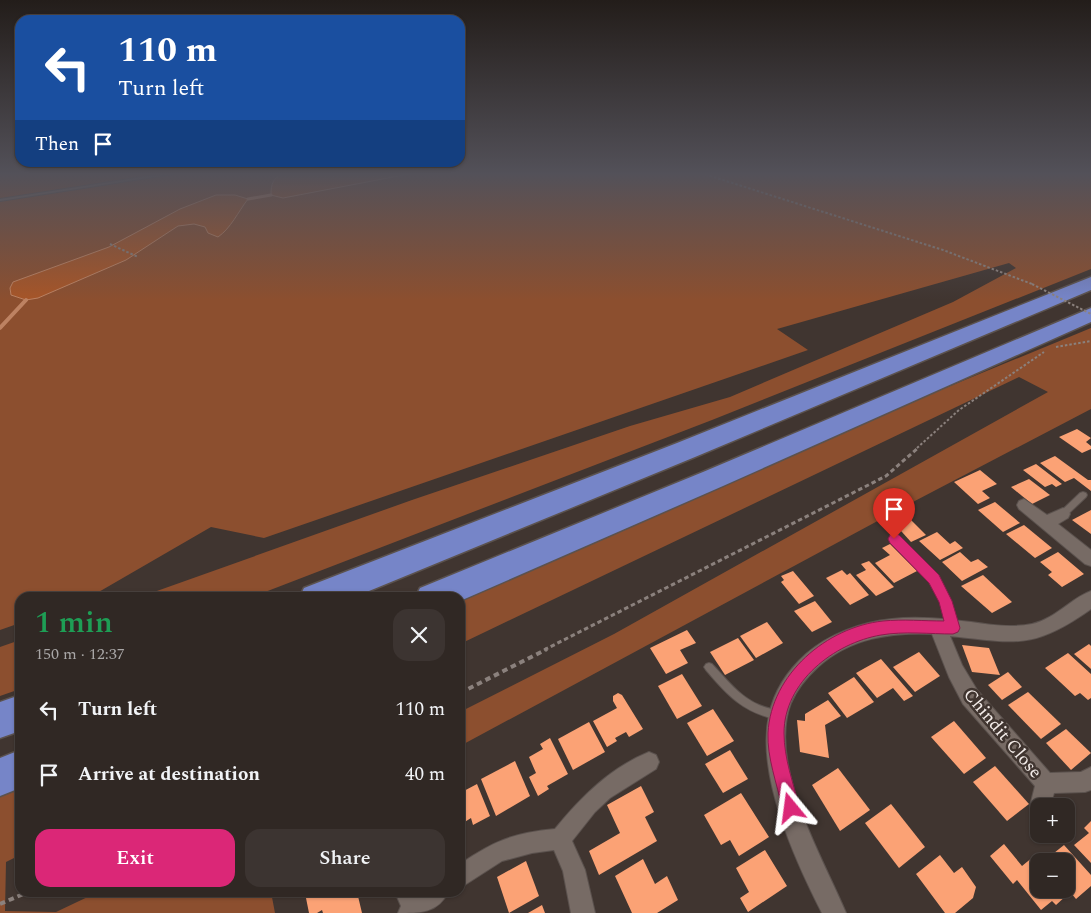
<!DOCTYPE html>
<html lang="en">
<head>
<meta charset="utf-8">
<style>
  :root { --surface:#302824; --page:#3c3431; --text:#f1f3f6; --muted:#a8a6a6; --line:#4b4441; --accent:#db2777 }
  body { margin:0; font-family:Spectral,serif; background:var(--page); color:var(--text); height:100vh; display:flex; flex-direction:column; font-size:19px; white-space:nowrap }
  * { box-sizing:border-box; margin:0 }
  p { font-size:16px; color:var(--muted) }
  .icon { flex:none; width:28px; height:28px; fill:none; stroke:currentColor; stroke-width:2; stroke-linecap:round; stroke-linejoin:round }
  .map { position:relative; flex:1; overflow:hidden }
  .details { position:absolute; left:15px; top:592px; width:450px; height:305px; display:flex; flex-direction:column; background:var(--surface); border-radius:15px; box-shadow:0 1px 4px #0004,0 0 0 1px var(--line) }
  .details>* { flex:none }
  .guide { position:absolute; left:15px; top:15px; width:450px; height:152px; border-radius:15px; box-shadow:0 1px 4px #0004,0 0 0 1px var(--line); background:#1a4fa0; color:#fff; overflow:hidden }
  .fabs { position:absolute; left:1030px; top:798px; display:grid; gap:10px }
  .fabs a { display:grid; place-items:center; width:45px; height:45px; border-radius:10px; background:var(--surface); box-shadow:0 1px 4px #0004,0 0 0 1px var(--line); font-size:25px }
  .pin { position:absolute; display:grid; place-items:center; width:42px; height:42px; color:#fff; margin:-51px -21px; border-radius:50% 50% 50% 0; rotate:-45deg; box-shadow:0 0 5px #0007 }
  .pin .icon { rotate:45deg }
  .me { position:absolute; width:55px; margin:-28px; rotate:344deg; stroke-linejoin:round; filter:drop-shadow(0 0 4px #0008) }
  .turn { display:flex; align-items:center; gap:18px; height:105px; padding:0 20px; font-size:22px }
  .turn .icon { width:65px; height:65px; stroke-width:2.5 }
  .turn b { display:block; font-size:35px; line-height:42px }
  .then { display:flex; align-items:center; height:48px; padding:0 20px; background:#0003; gap:10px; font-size:19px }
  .round { display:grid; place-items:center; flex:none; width:52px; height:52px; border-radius:15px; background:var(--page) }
  .head { display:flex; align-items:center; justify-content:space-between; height:85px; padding:0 20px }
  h1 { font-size:30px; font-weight:600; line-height:38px; color:#1e9e55 }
  .primary-button { display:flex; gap:10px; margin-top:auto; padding:10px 20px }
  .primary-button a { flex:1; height:58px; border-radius:15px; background:var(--accent); color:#fff; font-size:20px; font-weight:600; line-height:58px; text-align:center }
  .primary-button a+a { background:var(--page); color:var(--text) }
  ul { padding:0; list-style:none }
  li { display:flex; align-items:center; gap:15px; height:65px; padding:0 20px }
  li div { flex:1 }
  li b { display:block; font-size:19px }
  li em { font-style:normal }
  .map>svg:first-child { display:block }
  .green { fill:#8c4f2f }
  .water { fill:#a65528; stroke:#bd8262 }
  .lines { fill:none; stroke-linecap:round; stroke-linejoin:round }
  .stream-far1 { stroke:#bd8262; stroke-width:3 }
  .stream { stroke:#bd8262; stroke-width:4 }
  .building { fill:#fba275 }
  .lane-casing { stroke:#5b524e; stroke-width:2 }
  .street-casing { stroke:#5b524e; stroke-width:2 }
  .highway-casing { stroke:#5b524e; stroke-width:3 }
  .path-far2 { stroke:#8b817d; stroke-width:2; stroke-dasharray:2.5 2; stroke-linecap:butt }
  .path-far1 { stroke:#8b817d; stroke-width:3; stroke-dasharray:4.5 3; stroke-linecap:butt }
  .path { stroke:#8b817d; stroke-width:4; stroke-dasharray:5.5 4; stroke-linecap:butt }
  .lane { fill:#776b65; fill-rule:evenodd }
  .street { fill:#776b65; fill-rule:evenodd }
  .highway { fill:#7685c8; fill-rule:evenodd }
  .path-bridge { stroke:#8b817d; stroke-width:2; stroke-dasharray:2.5 2; stroke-linecap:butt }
  .route { fill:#db2777; stroke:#8e194d }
  .labels { text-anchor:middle; stroke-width:5; stroke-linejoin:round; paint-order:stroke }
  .near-street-label { font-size:18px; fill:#f3ece9; stroke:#403530 }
</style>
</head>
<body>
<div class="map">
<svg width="1091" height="913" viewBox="0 0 1091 913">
  <rect width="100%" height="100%" fill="#403530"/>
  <g class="green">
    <path d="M0 173H1091V269L712 420 252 597H140L412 500 630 426 730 397 953 302 1016 268 1009 263 777 329 808 350 264 538 211 527 90 597 20 598V623L0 630Z"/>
    <path d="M1091 328V409L911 503 460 746V712L614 634 1048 392 1019 377 460 644V598L875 417Z"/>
    <path d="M20 640V689L0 696V647Z"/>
    <path d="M20 781V855L6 862 5 911 56 912 96 893 271 892 275 913H0V789Z"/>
  </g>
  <g class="water">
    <path d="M283 173H414L283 198 271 195C271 183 273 179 283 173Z"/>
    <path d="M216 195H235L248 199C238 212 231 228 218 237L208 233 205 227 194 224 178 226 126 260 38 298 26 300 11 295 10 288 13 282 109 247 180 209Z"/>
  </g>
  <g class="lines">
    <path class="stream-far1" d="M248 199 271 195"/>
    <path class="stream" d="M0 328 26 300"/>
  </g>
  <g class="building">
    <path d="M1077 429 1091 438 1086 442 1091 446V449L1082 453 1059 437Z"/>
    <path d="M1055 456 1088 480H1091V491L1074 478 1065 482 1040 463Z"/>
    <path d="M1036 464 1062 484 1056 487 1052 484 1045 487 1023 470Z"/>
    <path d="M980 470 997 484 982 491 990 498 978 504 954 482Z"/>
    <path d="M1029 479 1050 495 1032 504 1011 487Z"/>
    <path d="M995 502 1020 523 1003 532 978 510Z"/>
    <path d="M1091 510V534L1072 520Z"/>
    <path d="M906 515 926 535 911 542 892 521Z"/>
    <path d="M1024 525 1052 548 1035 558 1006 534Z"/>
    <path d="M937 532 950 544 955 541 963 548 940 560 919 541Z"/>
    <path d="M890 544 917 571 894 583 875 563 890 555 882 548Z"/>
    <path d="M960 552 971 562 978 559 988 567 962 581 942 562Z"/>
    <path d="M1058 552 1084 574 1062 587 1048 575 1052 572 1040 562Z"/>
    <path d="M869 561 894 587 876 596 856 575 866 570 861 564Z"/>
    <path d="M842 570 847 575 850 573 869 595 850 605 826 578Z"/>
    <path d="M793 571 814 596 799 604 781 582 784 580 781 576Z"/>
    <path d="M983 575 1012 602 992 613 961 586Z"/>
    <path d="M815 601 832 622 812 632 794 611Z"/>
    <path d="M767 622 783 643 756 658 740 636Z"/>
    <path d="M687 630 696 643 680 650 688 663 666 674 650 648Z"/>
    <path d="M738 638 754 660 725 675 710 652Z"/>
    <path d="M1089 644 1091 646V669L1074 654Z"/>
    <path d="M962 645 989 648 1000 675 972 672Z"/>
    <path d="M919 652 940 676 915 692 893 667Z"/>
    <path d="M1068 653 1091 674V698L1088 700 1080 693 1075 696 1045 668Z"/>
    <path d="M881 659 913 696 904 701 893 688 877 698 856 673Z"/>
    <path d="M1008 672 1022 687 1002 700 988 685Z"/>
    <path d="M682 674 702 706 677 719 658 686Z"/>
    <path d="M854 677 874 702 847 718 828 693Z"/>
    <path d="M1028 692 1061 724 1041 739 1008 705Z"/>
    <path d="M618 693 622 695 643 729 629 737 626 732 615 738 617 741 607 747 593 721 617 708 613 701V696Z"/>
    <path d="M828 700 841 716 825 725 829 758 800 752 797 720 805 721V714Z"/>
    <path d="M713 709 734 741 707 756 687 723Z"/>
    <path d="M954 721 986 758 964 774 931 737Z"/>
    <path d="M589 722 605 752 573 770 558 739Z"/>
    <path d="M1066 729 1091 753 1071 770 1046 743Z"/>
    <path d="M550 738 568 774 547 786 549 789 538 796 529 777 536 773 529 757 543 749 540 744Z"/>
    <path d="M730 750 748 779 723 793 705 764Z"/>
    <path d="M515 761 530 796 496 816 481 779Z"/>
    <path d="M995 766 1029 804 1007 821 973 782Z"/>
    <path d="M838 768 870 810 840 831 812 785Z"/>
    <path d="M477 784 490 816 473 825 471 818 460 825V793Z"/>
    <path d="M641 786 654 812 645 817 657 841 599 875 589 851 620 833 607 805Z"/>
    <path d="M741 793 769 837 739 856 730 840 721 845 704 815Z"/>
    <path d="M891 804 925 847 899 868 865 823Z"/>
    <path d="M1091 821V863L1074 845 1089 833 1084 828Z"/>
    <path d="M1004 844 1022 866 1033 857 1039 863V889H1061L1067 895 1056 905 1052 901 1041 910 1017 880 1013 884 990 856Z"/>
    <path d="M1064 845 1091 875V886L1076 899 1066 887V861H1044Z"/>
    <path d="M765 850 787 886 748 912 740 898 749 892 736 868Z"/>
    <path d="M940 855 954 873 962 867 976 887 973 898 955 913H945L916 874Z"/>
    <path d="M643 859 655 884 667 876 678 900 657 913H632L615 876Z"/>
    <path d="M526 861 539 896 509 913 497 877Z"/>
    <path d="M316 892H357L362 913H323L322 910 317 913H309L306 898Z"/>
    <path d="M542 905 545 913H528Z"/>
  </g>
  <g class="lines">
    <g class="lane-casing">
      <g id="lane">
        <path d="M168 173H175L173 174 0 201V199Z"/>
        <path d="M1083 492 1086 493 1087 495 1086 497 1066 516 1063 517 1060 516 1059 514 1060 512 1080 493Z"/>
        <path d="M895 536 898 537C921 559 942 581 953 612 955 618 958 625 956 631L953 632 950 631C946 621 944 610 940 600 929 577 910 559 892 541L891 539 892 537Z"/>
        <path d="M709 663 712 664C726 679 740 697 759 705 766 708 774 709 781 712L783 715 781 718 778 720C743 712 728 696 706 670L704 667 706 664Z"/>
      </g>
    </g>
    <g class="street-casing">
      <g id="street">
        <path d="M1024 499 1047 515 1063 508 1068 510 1070 514 1068 518 1058 524 1091 550V566L1085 564 1019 509 1017 505 1019 501Z"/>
        <path d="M1091 591V609C1033 650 1017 643 950 636L962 665 977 690 1050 773 1081 772 1091 767V790L1085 792 1054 793 1050 806H1039V816L1033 813 1030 806 1035 786 963 704 949 677 932 634C891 632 850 638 818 667 807 677 797 689 791 703 767 764 823 858 846 913H822C795 860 756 775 769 715 774 691 788 670 806 654 829 634 861 622 892 619 918 616 945 619 971 622 991 625 1012 628 1032 624 1055 619 1070 599 1091 591Z"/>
        <path d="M649 752 656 755 659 762 656 769 610 798 595 812 572 841 585 870 595 913H571L563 871 554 850 532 853 502 861 460 888V864C494 841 513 833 555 829 581 797 610 768 649 752Z"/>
        <path d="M395 892H448C438 913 420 913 398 913L401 906Z"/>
      </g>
    </g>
    <g class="highway-casing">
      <g id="highway">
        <path d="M1091 277V290L695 457 352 598H299L304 588 677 443Z"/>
        <path d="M1091 308V322L723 486 460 601V598H415L420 588 703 472Z"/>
        <path d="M20 695V731L0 738V702Z"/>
        <path d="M20 750V788L0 796V758Z"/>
      </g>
    </g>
    <g class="path-far2">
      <path d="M701 173 943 250 1032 284"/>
      <path d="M110 244 138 257"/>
      <path d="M1056 347 1091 341"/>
      <path d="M917 448 959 410 1044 352"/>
    </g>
    <path class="path-far1" d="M544 650 886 476 919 447"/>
    <g class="path">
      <path d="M460 693 547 649"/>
      <path d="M0 904 28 892"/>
    </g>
    <use href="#lane" class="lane"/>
    <use href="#street" class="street"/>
    <use href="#highway" class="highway"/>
    <path class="path-bridge" d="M1032 284 1091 314"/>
  </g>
  <linearGradient id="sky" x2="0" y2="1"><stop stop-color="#231d1a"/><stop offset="0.58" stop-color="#535159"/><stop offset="1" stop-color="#535159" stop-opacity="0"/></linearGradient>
  <rect width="1091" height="300" fill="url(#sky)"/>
  <path class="route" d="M894 533 899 535 939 575 952 601 960 628 958 632 953 634C930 634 904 631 881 635 834 643 784 682 784 733 784 758 793 783 800 808L797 814 791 816 785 814 782 808C777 783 767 758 768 733 771 674 827 627 883 621 903 619 924 621 944 621L939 602 929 583 890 543 888 539 890 535Z"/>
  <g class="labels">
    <g class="near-street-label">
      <text transform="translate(1003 733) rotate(50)" y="6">Chindit Close</text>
    </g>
  </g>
</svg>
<div class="fabs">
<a>+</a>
<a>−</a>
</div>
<div class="pin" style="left:894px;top:539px;background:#d93025"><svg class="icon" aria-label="arrive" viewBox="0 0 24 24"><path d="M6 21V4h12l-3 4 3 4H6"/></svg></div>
<svg class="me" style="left:791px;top:808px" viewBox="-20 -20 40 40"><path d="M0-17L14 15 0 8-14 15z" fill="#db2777" stroke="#fff" stroke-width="4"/></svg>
<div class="guide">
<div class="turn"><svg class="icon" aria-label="left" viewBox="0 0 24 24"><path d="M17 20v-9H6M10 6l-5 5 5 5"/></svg><div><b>110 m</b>Turn left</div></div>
<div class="then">Then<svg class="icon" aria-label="arrive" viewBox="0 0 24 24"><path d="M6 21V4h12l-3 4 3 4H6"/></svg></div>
</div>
<section class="details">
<div class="head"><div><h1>1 min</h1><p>150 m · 12:37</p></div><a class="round"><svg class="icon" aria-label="close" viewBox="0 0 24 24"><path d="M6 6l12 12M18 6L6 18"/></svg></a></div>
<ul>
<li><svg class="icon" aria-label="left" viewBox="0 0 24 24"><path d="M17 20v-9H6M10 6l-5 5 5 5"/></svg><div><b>Turn left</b></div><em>110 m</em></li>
<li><svg class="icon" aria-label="arrive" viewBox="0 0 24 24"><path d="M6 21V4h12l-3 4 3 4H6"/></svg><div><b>Arrive at destination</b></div><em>40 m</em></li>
</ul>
<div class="primary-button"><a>Exit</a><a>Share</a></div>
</section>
</div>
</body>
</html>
